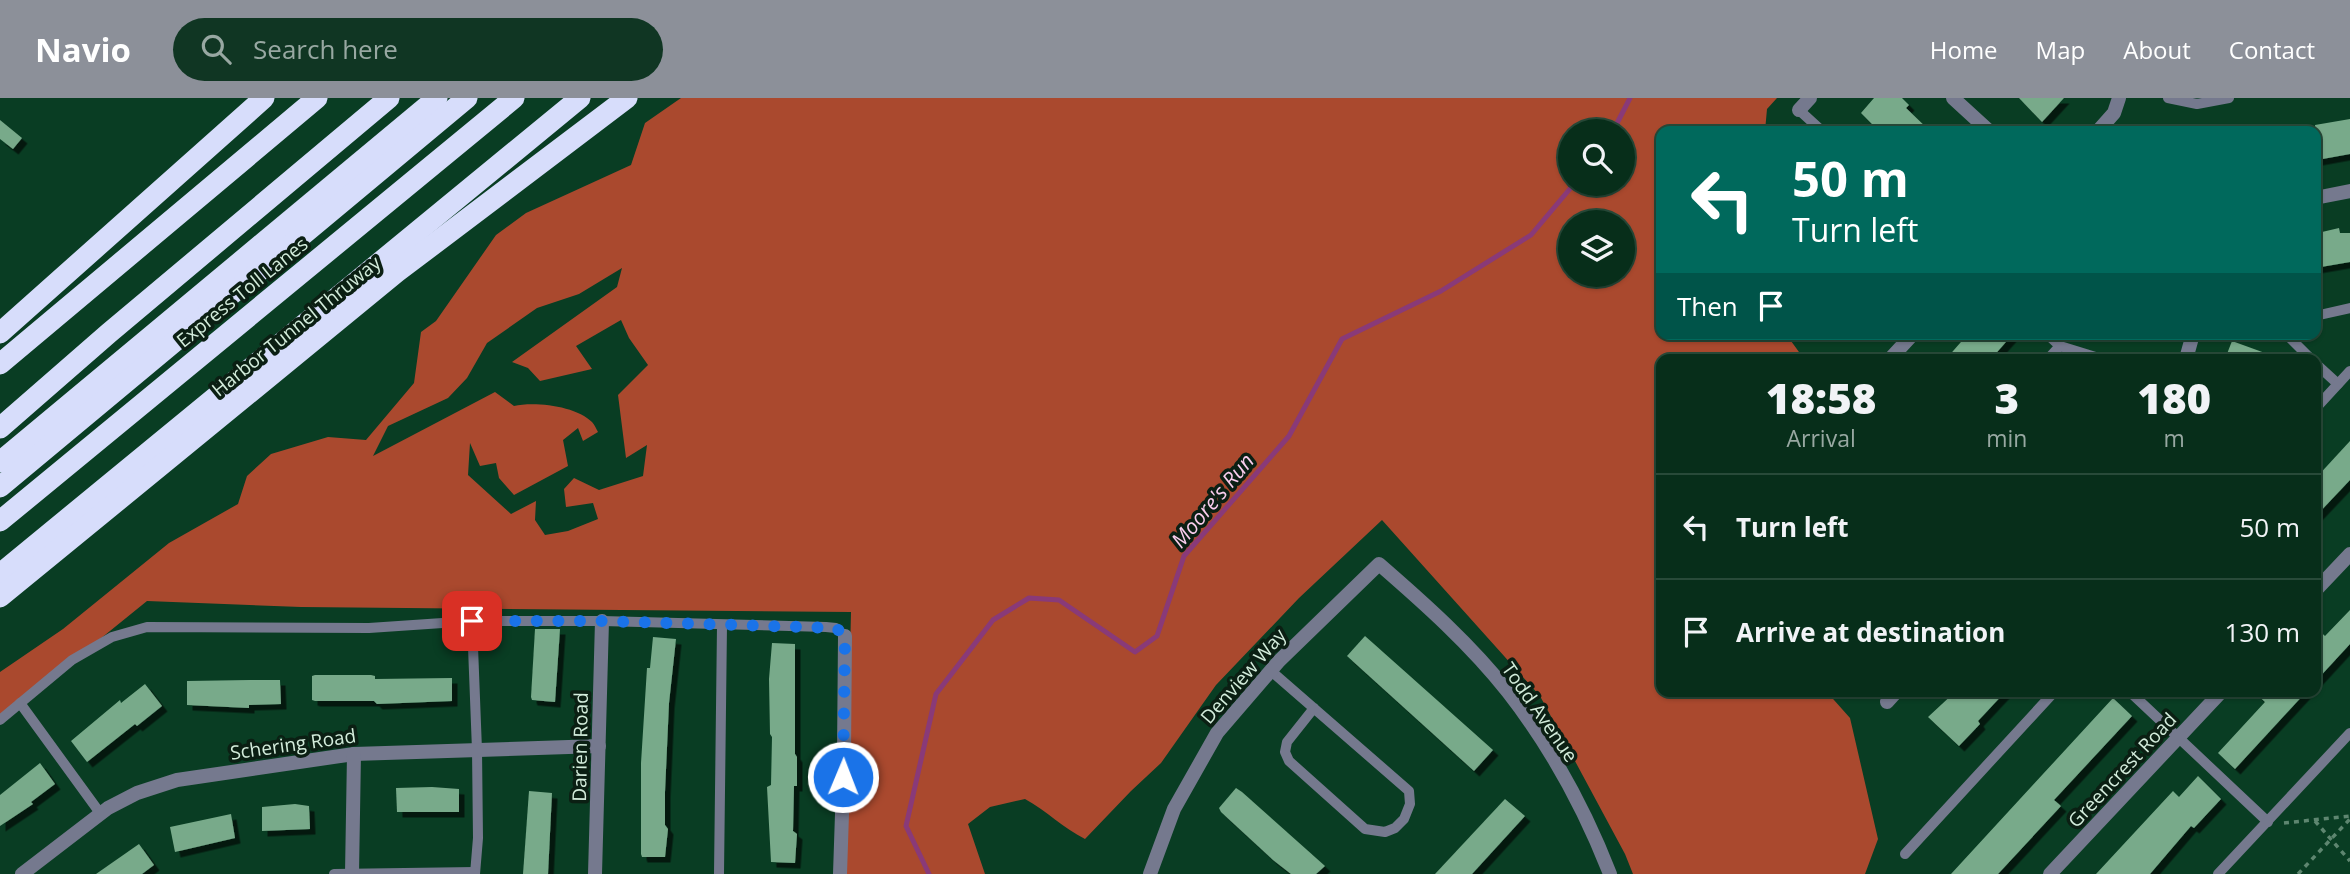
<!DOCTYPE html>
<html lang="en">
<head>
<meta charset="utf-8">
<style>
  :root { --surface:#072e1a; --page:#103623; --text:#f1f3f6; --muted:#98a8a2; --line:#284a39; --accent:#8c9099 }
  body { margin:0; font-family:"Open Sans",sans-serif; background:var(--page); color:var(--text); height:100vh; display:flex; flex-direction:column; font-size:26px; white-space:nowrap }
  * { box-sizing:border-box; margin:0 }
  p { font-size:23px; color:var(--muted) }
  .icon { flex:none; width:38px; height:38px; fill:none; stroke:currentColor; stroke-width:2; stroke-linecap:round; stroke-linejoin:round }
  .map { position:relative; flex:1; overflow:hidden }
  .drawer { position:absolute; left:1656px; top:256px; width:665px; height:343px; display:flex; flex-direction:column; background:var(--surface); border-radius:14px; box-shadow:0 2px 5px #0004,0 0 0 2px var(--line) }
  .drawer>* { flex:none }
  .guide { position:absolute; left:1656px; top:28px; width:665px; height:214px; border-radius:14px; box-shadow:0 2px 5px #0004,0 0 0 2px var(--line); background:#00695c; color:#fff; overflow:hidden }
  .fabs { position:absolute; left:1558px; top:21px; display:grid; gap:14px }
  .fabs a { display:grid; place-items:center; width:77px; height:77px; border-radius:50%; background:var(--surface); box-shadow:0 2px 5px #0004,0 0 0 2px var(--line); font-size:35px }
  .pin { position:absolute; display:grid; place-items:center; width:60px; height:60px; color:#fff; margin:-30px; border-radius:14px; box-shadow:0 4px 10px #0006 }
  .me { position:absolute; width:77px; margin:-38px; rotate:1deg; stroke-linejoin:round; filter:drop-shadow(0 0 5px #0008) }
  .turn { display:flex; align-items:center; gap:24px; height:147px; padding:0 21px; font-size:32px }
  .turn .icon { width:91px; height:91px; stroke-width:2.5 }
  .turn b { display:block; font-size:49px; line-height:60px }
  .then { display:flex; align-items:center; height:66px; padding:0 21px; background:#0003; gap:14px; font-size:26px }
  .eta { display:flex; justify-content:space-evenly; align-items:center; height:119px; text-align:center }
  .eta b { font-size:42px; font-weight:800; line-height:49px }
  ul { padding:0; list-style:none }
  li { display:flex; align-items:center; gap:21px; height:105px; padding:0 21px; border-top:2px solid var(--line) }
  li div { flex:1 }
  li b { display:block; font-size:26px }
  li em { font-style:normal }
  header { display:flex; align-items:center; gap:42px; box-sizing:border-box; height:98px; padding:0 35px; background:var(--accent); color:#fff }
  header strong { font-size:33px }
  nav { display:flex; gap:38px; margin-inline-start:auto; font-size:24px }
  .search { width:490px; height:63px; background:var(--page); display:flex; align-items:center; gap:18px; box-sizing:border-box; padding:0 24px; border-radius:38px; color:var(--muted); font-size:26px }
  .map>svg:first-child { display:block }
  .forest { fill:#aa492e; fill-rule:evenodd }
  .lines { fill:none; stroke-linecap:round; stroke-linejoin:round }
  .stream { stroke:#893a78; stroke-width:5 }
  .building { fill:#78aa8a; filter:url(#shadow) }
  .path { stroke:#5e8670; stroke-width:3.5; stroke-dasharray:5 5; stroke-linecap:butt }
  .lane { stroke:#75798e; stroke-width:10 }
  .street { stroke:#75798e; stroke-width:14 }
  .highway { stroke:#d7ddfb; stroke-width:21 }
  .route { stroke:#1a73e8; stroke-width:12; stroke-dasharray:0 21.6 }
  .labels { text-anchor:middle; stroke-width:7; stroke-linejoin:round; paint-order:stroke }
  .street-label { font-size:19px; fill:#d3ecdb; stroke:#0b1f13 }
  .water-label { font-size:21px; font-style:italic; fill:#facded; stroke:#0b1f13 }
</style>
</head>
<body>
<header>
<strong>Navio</strong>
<div class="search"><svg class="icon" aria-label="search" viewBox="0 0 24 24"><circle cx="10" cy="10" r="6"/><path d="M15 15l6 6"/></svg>Search here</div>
<nav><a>Home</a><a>Map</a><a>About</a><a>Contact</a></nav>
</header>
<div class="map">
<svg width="2350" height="776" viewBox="0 0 2350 776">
  <defs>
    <filter id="shadow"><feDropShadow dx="5.5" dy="5.5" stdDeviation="0" flood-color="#0009"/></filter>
  </defs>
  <rect width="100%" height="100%" fill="#093d23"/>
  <path class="forest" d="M681 0H1777L1767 11 1765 33H1661V236H1786L1804 261H1661V593H1826L1850 620 1878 741 1865 776H1633L1625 756 1540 598 1382 422 1299 500 1216 587 1161 665 1131 693 1085 741C1063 730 1047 713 1025 701L990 709 968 726 985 776H845L851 514 301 509 147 503 0 622V574L63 531 169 445 238 406 247 378 271 356 328 339 366 342 414 285 421 234 436 223 496 137 526 115 631 67 645 25ZM1570 33H1622V86H1570ZM1570 124H1622V177H1570ZM622 170 617 189 512 264 528 270 540 283 592 271 576 248 621 222 629 240 648 267 618 297 626 360 647 347 643 378 599 392 574 380 564 391 566 409 593 405 598 421 568 433 545 437 535 422 536 403 511 416 468 377 470 345 480 368 496 365 499 380 514 397 568 368 563 342 578 330 583 343 598 334C596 331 595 327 592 324 577 308 534 303 514 308L495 294 373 358 388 328 448 300 467 280 487 245 537 210 579 196Z"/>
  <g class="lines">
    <g class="stream">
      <path d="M1613 33 1630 0"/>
      <path d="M929 776 906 728 936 596 993 522 1029 500 1059 502 1135 554 1157 538 1184 458 1289 338 1342 241 1441 193 1531 137 1574 86"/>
    </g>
  </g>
  <g class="building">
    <path d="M1874 0H1902L1909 7 1906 10 1930 33H1864L1872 26 1861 15Z"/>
    <path d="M2019 0H2064L2042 24Z"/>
    <path d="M2350 21V56L2317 62 2315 27Z"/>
    <path d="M0 22 22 40 13 51 0 41Z"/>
    <path d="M2339 130 2340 135H2350V164L2315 170V140L2323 138 2322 134Z"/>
    <path d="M1968 236H2013L1991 261H1946Z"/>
    <path d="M2232 243 2276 259V261H2225Z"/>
    <path d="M2350 343V382L2315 419V381Z"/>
    <path d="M2350 512V546L2315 584V529L2325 538Z"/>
    <path d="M535 531H560L555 604 532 602 531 599Z"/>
    <path d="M1365 538 1493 652 1474 673 1347 558Z"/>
    <path d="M653 539 676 541 669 605 665 694V727L668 731 665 759H642L641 756V665L647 570H650Z"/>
    <path d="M772 545 795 546V656L797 659V688H794L793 733 797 736 795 765 771 764 767 689 771 687 772 639 770 636 769 581Z"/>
    <path d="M315 577H371L375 578V581L452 580V603L377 606 374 603H315L312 602V578Z"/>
    <path d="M250 582H280L281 606 249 607V610L187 607V583Z"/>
    <path d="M145 586 162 608 137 628 135 626 87 664 71 643 120 602 121 605Z"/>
    <path d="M1956 593H2006L1978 623 1980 626 1959 648 1928 619Z"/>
    <path d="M2253 593H2307L2235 671 2218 655 2265 604Z"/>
    <path d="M2113 600 2132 618 2054 702 2061 708 1998 776H1951Z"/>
    <path d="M40 665 55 686 31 704 33 706 0 728V697Z"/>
    <path d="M2198 678 2221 701 2194 730 2191 728 2150 776H2096L2173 693 2179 699Z"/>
    <path d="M432 689 459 691V714H397L396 690Z"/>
    <path d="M1236 690 1242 694 1325 768 1316 776H1291L1273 762 1221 714 1219 710Z"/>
    <path d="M529 693 552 695 548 776H523Z"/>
    <path d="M1505 701 1525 718 1472 776H1435Z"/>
    <path d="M295 706 309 708 310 731 262 733V709Z"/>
    <path d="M231 716 235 740 175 754 170 729Z"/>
    <path d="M139 746 154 767 142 776H96Z"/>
  </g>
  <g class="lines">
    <g class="path">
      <path d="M2315 723 2350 763"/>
      <path d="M2284 725 2350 718"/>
      <path d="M2298 776 2350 721"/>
    </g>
    <g class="lane">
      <path d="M2168 0 2197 6 2229 0"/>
      <path d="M1799 12 1822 33"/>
      <path d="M2315 218 2350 210"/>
      <path d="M2047 236 2060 248"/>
      <path d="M2286 236 2311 261"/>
      <path d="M2048 261 2060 248 2102 261"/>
      <path d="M2315 265 2338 286"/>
      <path d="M2315 311 2350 273"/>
      <path d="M472 523 477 652 478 740 475 776"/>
      <path d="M1270 572 1409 693 1410 706 1404 721 1395 730 1385 734 1365 731 1289 663 1285 654 1287 644 1314 610"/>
      <path d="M2129 593 2268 724"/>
      <path d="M20 605 100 715"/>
      <path d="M0 622 72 562 112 539 147 529 369 530 472 523H602L826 529 836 530 845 538"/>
      <path d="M1905 756 2055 593"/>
      <path d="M334 776 475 774"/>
      <path d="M719 776 722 527"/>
      <path d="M2218 776 2350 635"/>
    </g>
    <g class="street">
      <path d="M1953 0 1989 33"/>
      <path d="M1799 12 1810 0"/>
      <path d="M2098 33 2114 15 2119 0"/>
      <path d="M2315 100 2350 93"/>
      <path d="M1890 261 1913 236"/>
      <path d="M2186 261 2193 236"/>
      <path d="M2315 493 2350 456"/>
      <path d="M1887 604 1897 593"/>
      <path d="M22 776 108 710 137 695 177 682 354 656 599 648"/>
      <path d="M352 776 354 656"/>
      <path d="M595 776 602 523"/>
      <path d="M840 776 844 656 845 538"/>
      <path d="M1150 776 1174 711 1217 635 1279 563 1379 466C1424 505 1471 547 1508 594 1551 649 1585 712 1610 776"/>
      <path d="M2050 776 2222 593"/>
    </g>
    <g class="highway">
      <path d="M0 235 264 0"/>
      <path d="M0 266 317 0"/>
      <path d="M0 330 109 235 389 0"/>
      <path d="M0 364 437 0"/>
      <path d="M0 389 467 0"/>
      <path d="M0 423 514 0"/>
      <path d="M0 476 580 0"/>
      <path d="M0 499 397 174 627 0"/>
    </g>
  </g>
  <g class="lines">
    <path class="route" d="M472 523H602L836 530 845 538 843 679"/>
  </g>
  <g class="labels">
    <g class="street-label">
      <text transform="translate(242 194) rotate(-39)" y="7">Express Toll Lanes</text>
      <text transform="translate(296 228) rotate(-39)" y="7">Harbor Tunnel Thruway</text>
      <text transform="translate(1243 578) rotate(-49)" y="7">Denview Way</text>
      <text transform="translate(1540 614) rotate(55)" y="7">Todd Avenue</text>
      <text transform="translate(293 646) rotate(-8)" y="7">Schering Road</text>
      <text transform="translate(580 649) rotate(-89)" y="7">Darien Road</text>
      <text transform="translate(2122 672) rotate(-47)" y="7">Greencrest Road</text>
    </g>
    <g class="water-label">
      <text transform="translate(1213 403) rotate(-50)" y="7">Moore's Run</text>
    </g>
  </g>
</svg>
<div class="fabs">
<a><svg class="icon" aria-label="search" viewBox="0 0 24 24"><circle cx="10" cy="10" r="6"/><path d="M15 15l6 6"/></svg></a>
<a><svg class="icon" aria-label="layers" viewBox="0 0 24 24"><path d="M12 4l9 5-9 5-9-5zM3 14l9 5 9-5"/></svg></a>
</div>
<div class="pin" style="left:472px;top:523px;background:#d93025"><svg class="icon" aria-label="arrive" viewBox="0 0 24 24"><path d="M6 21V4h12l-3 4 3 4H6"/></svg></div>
<svg class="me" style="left:843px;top:679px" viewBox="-20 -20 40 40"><circle r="17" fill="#1a73e8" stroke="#fff" stroke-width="3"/><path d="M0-11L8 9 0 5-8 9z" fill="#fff"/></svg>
<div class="guide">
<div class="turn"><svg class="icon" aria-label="left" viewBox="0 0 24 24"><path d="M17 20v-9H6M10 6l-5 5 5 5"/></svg><div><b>50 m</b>Turn left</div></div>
<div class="then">Then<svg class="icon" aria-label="arrive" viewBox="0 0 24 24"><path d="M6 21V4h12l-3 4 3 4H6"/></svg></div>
</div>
<section class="drawer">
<div class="eta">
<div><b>18:58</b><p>Arrival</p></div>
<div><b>3</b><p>min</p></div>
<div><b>180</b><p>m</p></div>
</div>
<ul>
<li><svg class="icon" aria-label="left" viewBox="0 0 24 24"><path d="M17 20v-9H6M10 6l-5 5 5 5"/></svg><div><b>Turn left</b></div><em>50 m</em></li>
<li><svg class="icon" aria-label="arrive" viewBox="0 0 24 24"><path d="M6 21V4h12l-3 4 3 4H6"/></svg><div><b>Arrive at destination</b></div><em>130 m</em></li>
</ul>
</section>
</div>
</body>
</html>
